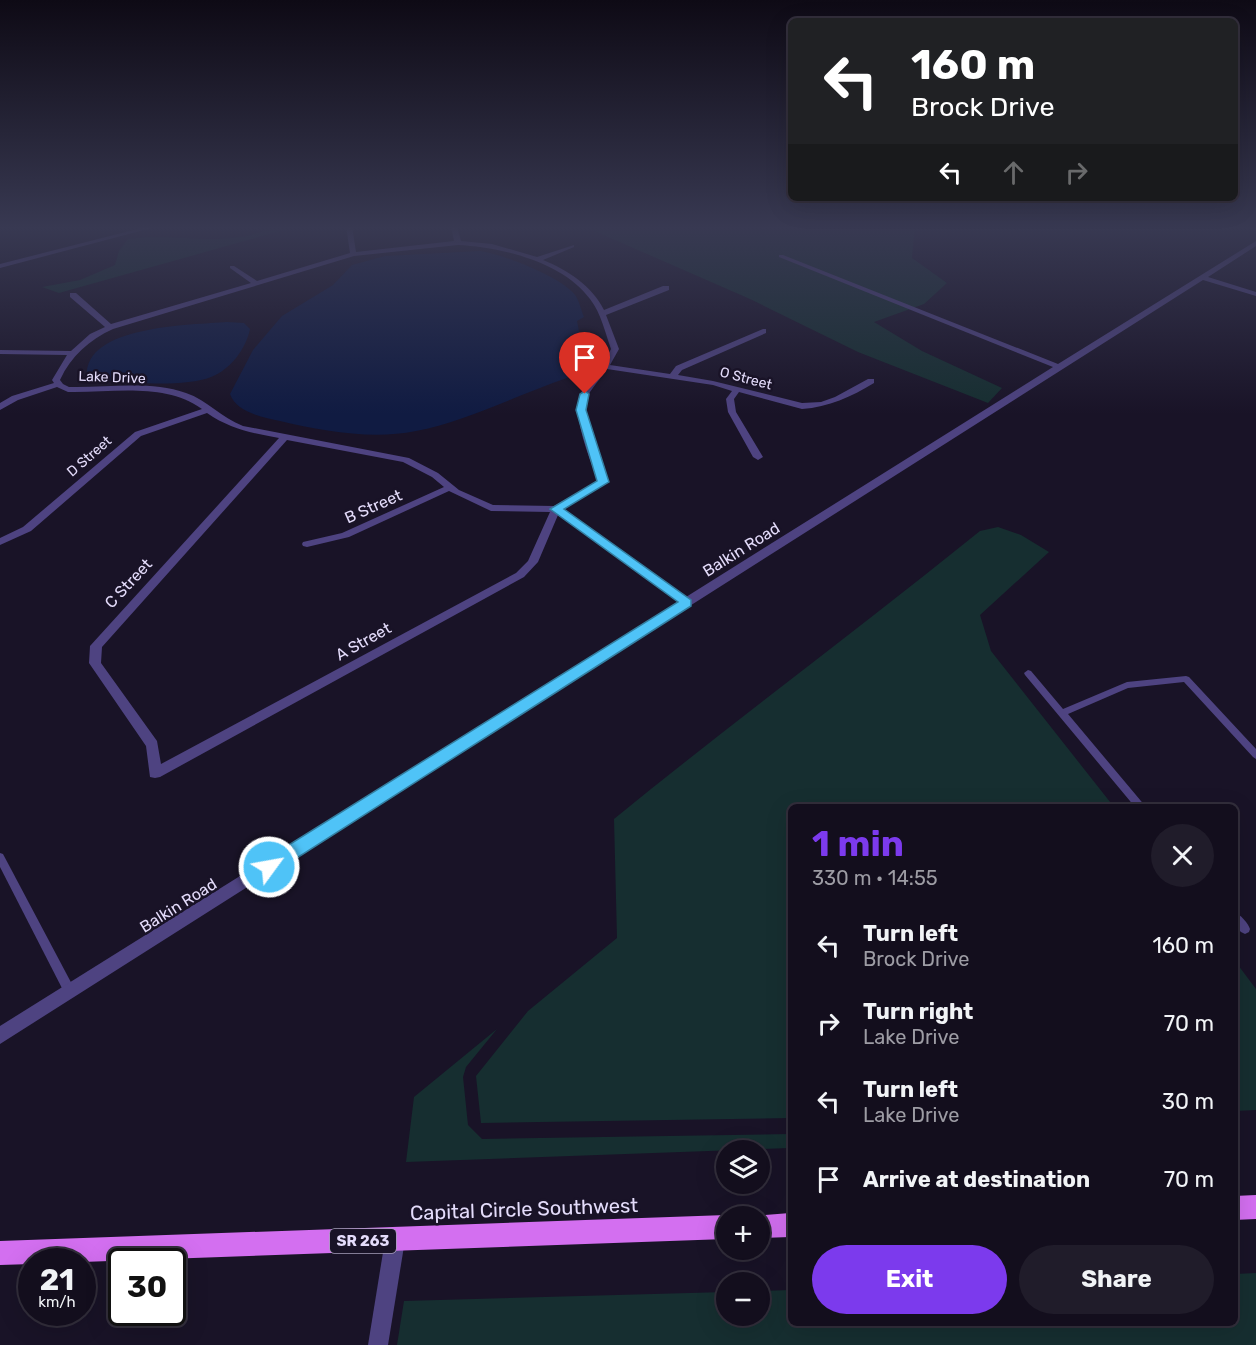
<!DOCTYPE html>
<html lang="en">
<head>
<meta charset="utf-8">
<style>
  :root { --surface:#130e1d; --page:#201c2a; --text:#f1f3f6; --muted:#9d9ca4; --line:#322e3b; --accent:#7c3aed }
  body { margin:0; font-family:Rubik,sans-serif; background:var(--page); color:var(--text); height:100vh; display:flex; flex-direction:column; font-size:22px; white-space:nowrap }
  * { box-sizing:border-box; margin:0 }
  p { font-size:20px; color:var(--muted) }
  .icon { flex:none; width:33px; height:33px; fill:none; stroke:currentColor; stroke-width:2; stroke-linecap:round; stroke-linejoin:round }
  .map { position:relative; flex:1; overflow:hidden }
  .sheet { position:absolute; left:788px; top:804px; width:450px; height:522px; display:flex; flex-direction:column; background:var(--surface); border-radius:9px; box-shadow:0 6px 24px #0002,0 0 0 2px var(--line) }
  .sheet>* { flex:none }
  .hud { position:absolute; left:788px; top:18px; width:450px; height:183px; border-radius:9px; box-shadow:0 6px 24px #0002,0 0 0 2px var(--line); background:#202124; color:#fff; overflow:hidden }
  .fabs { position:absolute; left:716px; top:1140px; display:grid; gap:12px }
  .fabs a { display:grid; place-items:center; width:54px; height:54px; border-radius:50%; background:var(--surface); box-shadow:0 6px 24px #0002,0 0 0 2px var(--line); font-size:30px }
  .speed { position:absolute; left:18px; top:1248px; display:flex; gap:12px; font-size:30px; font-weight:700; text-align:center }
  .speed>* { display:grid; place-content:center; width:78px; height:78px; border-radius:50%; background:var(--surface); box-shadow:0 6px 24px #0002,0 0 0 2px var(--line); line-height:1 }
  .speed small { font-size:15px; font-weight:400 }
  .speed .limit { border:3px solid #111; border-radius:9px; background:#fff; color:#111 }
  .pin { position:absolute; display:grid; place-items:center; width:51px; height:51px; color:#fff; margin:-62px -26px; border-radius:50% 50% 50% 0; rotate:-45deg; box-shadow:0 0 6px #0007 }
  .pin .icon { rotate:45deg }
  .me { position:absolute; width:66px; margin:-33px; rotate:58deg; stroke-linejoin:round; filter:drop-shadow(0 0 4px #0008) }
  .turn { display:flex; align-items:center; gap:21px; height:126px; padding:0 24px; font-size:27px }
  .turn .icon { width:78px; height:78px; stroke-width:2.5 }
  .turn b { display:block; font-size:42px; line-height:51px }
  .lanes { display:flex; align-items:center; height:57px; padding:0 24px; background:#0003; justify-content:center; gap:30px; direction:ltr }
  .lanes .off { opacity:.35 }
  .round { display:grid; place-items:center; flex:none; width:63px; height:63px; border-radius:32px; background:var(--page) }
  .head { display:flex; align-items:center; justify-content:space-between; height:102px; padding:0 24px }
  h1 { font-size:36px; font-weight:700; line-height:45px; color:var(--accent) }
  .button { display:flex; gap:12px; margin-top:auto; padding:12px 24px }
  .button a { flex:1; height:69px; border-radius:36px; background:var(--accent); color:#fff; font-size:24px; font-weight:700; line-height:69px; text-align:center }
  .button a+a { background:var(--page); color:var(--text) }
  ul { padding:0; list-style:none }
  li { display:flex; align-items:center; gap:18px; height:78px; padding:0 24px }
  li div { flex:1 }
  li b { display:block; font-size:22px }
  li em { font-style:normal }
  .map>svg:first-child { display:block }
  .green { fill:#162e30 }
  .water { fill:#101b42 }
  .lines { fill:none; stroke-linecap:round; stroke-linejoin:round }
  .service { fill:#4e4381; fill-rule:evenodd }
  .minor { fill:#4e4381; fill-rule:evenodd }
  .primary { fill:#d36ff0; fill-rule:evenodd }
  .route { fill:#4fc3f7; stroke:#337fa1; stroke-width:1.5 }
  .labels { text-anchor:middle; stroke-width:5; stroke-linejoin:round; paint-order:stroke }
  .far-street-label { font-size:14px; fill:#e4dcfb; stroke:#191327 }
  .shield { fill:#191327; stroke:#a7a0bb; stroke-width:1.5 }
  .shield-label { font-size:15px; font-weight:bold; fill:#e4dcfb }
  .street-label { font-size:16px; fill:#e4dcfb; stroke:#191327 }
  .near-street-label { font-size:20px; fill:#e4dcfb; stroke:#191327 }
</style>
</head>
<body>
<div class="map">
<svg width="1256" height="1345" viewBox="0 0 1256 1345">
  <rect width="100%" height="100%" fill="#191327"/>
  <g class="green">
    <path d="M273 226H298L59 293 42 287 80 280 115 265 119 251 128 239C174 232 233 250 273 226Z"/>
    <path d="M583 226H915L912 258 947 283 924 304 874 322 922 351 1002 388 988 403 858 352 750 299Z"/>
    <path d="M998 527 1021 535 1049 552 980 615 991 651 1114 807H790V1118L481 1123 476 1076 528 1011 617 938 614 819C734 721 859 629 980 531Z"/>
    <path d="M1235 961 1256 989V1110L1235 1111Z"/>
    <path d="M497 1029 466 1067 463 1077 468 1125 482 1139 790 1134V1148L406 1162 414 1097Z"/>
    <path d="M1256 1273V1345H397L404 1301 726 1292V1316H759V1291L790 1290V1323H1234L1235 1274Z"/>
  </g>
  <g class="water">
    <path d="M480 251C502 254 562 277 575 295 579 300 581 310 584 317L577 321 580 336 577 341 587 361 581 369 567 378C520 394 464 422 416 431 372 440 323 431 280 421 263 417 237 413 230 394L253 350 282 316 333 285 352 265 385 256Z"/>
    <path d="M227 322 244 323 250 329C246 349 230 370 211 377 184 388 115 383 87 377 83 325 192 325 227 322Z"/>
  </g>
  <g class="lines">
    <g class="service">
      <path d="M1028 670 1031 671 1063 709 1127 682 1186 676 1189 677 1256 749V759L1253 757 1184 682 1128 688 1068 714 1146 807H1135L1025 675 1024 673Z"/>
      <path d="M0 853 3 854 74 988 76 992 74 996 70 997 66 996 0 867Z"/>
      <path d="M1234 912C1241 915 1248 923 1250 929L1249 932 1245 934 1241 932 1234 925Z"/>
    </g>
    <g class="minor">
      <path d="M149 226H159L0 268V264Z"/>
      <path d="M346 226H352L356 252 454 241 451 226H457L461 241 492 244 537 257 574 245V247L543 260C568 270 592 286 604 310L663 286H669V290L606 315 619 349 610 365 670 374 676 366 763 329H766V333L682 370 678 375 713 381 802 403 821 402 835 397 868 379H874V383C851 397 829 407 802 409L739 392 734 399 736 412 763 457 758 460 753 457 728 412 726 399 732 391 713 385 607 369C602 377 595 384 590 392 578 414 600 460 608 482L563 509 686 597 1053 367 779 257V255H783L1058 364 1256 241V246L1208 277 1256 292V296L1203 280 0 1044V1026L678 602 558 515 538 562 524 577 160 777 155 778 150 777 146 746 89 663 90 646 279 438C252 433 230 429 207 413L141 436 31 531 0 545V538L23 527 135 432 202 409C164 382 112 393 68 392L57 387 18 400 0 410V403L12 396 54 383 52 380 67 355 0 354V350L71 351 90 334 105 327 70 297V293H76L111 324 251 283 230 268V266H234L257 281 350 253ZM458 245C501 247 563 262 590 299 601 313 605 332 611 349 604 365 591 376 582 391 570 414 590 458 598 481L554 506 493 505 459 490 438 473 409 458 243 426C222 418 207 400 186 393 150 380 107 388 69 387L63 384 60 380C71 356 89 340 113 329L354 256ZM287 440 403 462 432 477 444 487 342 533 303 542 302 544 303 546 307 547 349 537 449 491 491 511 550 512 528 561 516 573 161 764 157 741 101 663 102 647Z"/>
      <path d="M1243 226 1256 227V231L1244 227Z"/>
      <path d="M395 1230 402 1233 405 1240 388 1345H368L385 1240 388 1233Z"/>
    </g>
    <g class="primary">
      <path d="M1256 1195V1219L1234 1220V1196Z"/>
      <path d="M790 1213V1237L759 1238V1216H753Z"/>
      <path d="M726 1215 729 1216H726V1239L82 1262H32V1264L0 1265V1241Z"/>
    </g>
  </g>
  <linearGradient id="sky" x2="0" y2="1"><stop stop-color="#0e0a15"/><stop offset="0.55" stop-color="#383952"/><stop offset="1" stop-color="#383952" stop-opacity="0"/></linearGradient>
  <rect width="1256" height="414" fill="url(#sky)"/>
  <path class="route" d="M585 391 589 394 586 410 609 482 564 509 691 600V606L275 872H263L261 867 263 861 678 602 550 509 597 481 576 410 580 394Z"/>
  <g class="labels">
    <g class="far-street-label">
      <text transform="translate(112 377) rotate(2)" y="5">Lake Drive</text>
      <text transform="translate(746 378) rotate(15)" y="5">O Street</text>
      <text transform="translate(89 456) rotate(-41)" y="5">D Street</text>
    </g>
    <rect class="shield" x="330" y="1229" width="66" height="24" rx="4.5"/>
    <g class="shield-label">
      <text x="363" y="1246">SR 263</text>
    </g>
    <g class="street-label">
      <text transform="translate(373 506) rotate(-24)" y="6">B Street</text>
      <text transform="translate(741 549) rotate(-32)" y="6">Balkin Road</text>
      <text transform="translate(128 583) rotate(-47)" y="6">C Street</text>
      <text transform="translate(363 641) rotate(-29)" y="6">A Street</text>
      <text transform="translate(178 905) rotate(-32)" y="6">Balkin Road</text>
    </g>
    <g class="near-street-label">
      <text transform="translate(524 1209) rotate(-2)" y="7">Capital Circle Southwest</text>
    </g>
  </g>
</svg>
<div class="fabs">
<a><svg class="icon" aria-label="layers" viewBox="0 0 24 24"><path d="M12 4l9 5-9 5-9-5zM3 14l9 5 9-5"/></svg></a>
<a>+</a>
<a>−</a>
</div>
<div class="speed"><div>21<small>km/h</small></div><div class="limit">30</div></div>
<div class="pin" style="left:585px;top:394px;background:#d93025"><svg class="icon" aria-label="arrive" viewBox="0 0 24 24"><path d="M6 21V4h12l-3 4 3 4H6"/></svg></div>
<svg class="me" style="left:269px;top:867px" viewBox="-20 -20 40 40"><circle r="17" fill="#4fc3f7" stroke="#fff" stroke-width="3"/><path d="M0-11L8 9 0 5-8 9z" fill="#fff"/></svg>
<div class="hud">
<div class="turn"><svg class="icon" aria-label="left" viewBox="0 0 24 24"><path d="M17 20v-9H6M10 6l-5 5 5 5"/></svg><div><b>160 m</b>Brock Drive</div></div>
<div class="lanes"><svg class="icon" aria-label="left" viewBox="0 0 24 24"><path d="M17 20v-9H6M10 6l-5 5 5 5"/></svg><svg class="icon off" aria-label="ahead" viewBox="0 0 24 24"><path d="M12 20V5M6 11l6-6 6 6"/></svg><svg class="icon off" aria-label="right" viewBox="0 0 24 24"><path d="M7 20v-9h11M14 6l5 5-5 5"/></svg></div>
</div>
<section class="sheet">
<div class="head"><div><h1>1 min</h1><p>330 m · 14:55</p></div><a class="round"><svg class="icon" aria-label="close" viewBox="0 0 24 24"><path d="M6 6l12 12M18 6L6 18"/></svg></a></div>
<ul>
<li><svg class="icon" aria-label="left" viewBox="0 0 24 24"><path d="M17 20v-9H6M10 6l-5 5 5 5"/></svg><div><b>Turn left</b><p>Brock Drive</p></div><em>160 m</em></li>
<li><svg class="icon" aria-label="right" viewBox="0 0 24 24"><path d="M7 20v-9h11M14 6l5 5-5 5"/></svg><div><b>Turn right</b><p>Lake Drive</p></div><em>70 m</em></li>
<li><svg class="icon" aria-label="left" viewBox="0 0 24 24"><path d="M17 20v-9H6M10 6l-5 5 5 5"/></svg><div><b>Turn left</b><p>Lake Drive</p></div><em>30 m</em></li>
<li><svg class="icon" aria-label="arrive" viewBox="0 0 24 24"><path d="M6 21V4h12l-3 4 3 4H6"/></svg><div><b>Arrive at destination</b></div><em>70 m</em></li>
</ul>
<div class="button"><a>Exit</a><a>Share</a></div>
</section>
</div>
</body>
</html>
